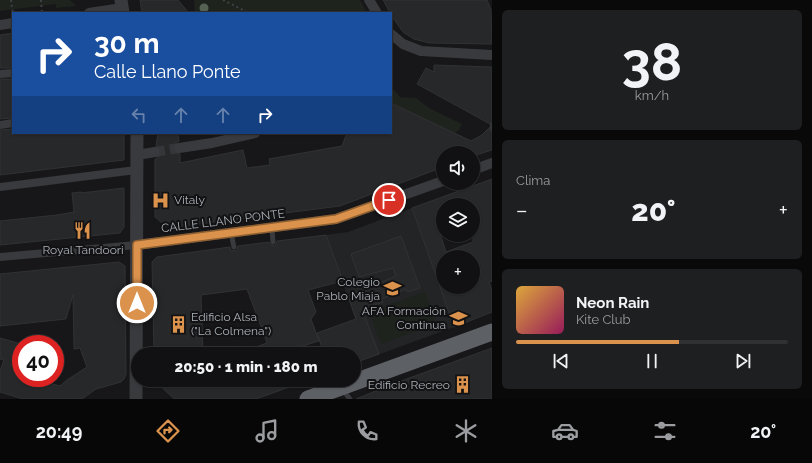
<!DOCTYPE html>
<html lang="es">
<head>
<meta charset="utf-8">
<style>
  body { margin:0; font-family:Raleway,sans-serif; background:#1e1f21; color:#f1f3f6; height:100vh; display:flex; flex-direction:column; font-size:15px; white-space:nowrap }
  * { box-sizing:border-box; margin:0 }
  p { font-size:13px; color:#9c9da0 }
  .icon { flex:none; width:22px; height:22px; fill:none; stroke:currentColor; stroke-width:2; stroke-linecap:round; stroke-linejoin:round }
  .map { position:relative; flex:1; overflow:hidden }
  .sheet { display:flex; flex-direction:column; gap:10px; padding:10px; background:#09090a; width:320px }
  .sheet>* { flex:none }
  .guide { position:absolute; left:12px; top:12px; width:380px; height:122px; border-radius:0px; box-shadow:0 1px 3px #0004,0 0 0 1px #303133; background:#1a4fa0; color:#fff; overflow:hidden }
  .buttons { position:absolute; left:436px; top:146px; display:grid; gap:8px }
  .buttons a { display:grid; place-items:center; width:44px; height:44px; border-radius:50%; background:#111113; box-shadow:0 1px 3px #0004,0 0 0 1px #303133; font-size:20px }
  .speed { position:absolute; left:12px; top:335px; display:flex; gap:8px; font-size:20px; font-weight:700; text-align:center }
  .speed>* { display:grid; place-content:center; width:52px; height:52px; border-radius:50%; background:#111113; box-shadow:0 1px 3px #0004,0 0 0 1px #303133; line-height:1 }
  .speed .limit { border:6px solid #d22; background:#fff; color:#111 }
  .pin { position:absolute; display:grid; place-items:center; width:34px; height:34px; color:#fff; margin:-17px; border:2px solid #fff; border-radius:50%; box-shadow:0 1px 4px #0007 }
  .me { position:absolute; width:44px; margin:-22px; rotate:0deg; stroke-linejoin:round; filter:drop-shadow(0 0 3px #0008) }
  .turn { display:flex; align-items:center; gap:14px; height:84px; padding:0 16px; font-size:18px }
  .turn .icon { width:52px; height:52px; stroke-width:2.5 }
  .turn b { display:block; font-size:28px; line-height:34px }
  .lanes { display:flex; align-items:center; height:38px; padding:0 16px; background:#0003; justify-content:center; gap:20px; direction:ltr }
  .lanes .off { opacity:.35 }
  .big { font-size:30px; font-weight:800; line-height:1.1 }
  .sheet .widget { flex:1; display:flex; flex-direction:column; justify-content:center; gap:6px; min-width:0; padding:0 14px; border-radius:6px; background:#1e1f21 }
  .sheet .dial { align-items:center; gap:0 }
  .dial b { font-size:52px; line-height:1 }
  .song { display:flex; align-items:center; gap:12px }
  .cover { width:48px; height:48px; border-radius:6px; background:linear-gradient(135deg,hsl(40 70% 55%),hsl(330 70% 35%)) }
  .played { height:4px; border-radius:2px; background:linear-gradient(90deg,#db924c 60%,#303133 60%) }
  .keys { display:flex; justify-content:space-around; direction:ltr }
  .heat { display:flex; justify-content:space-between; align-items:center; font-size:22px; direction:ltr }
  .trip { position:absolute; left:131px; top:347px; width:230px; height:40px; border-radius:20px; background:#111113; box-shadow:0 1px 3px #0004,0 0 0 1px #303133; font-weight:800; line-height:40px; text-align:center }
  .menu { display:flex; height:64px; justify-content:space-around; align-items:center; background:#070708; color:#9c9da0 }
  .menu .icon { width:28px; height:28px }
  .menu .current { color:#db924c }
  .menu b { font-size:18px; color:#f1f3f6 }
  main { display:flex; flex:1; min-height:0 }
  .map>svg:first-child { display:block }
  .built { fill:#232426 }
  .green { fill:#1e231e }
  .building { fill:#27282a; stroke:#313234; fill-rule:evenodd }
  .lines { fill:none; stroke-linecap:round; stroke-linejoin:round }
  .pedestrian-tunnel { stroke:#353639; stroke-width:8; stroke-dasharray:8 4; stroke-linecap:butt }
  .minor-tunnel { stroke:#353639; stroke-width:10; stroke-dasharray:10 5; stroke-linecap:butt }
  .path { stroke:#3f4144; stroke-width:2; stroke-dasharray:2 3; stroke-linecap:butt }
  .service { stroke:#393a3d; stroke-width:5 }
  .pedestrian { stroke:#393a3d; stroke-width:8 }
  .minor { stroke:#393a3d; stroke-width:10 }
  .tertiary { stroke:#393a3d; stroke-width:13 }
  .trunk { stroke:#5d6065; stroke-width:17 }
  .tree { fill:#556254 }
  .route-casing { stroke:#8e5f31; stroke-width:10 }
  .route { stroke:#db924c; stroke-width:7 }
  .labels { text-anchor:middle; stroke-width:4; stroke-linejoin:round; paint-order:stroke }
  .poi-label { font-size:12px; fill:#abb1b7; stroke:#121214; text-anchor:end }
  .street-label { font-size:12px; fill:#abb1b7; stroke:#121214 }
</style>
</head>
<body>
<main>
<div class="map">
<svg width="492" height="399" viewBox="0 0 492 399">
  <rect width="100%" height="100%" fill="#171719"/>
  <!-- built -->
  <polygon class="built" points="412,208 454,327 369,358 326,235 348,232"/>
  <!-- green -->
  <g class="green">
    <polygon points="0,0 70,0 76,6 56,8 56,4 0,11"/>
    <polygon points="194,0 360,0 367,13 195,13"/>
    <polygon points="391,87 400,97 416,98 429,108 462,124 459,130 455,133 391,103"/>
    <polygon points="425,292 436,324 381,344 369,312"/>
  </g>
  <!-- building -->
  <g class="building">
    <polygon points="140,0 178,0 189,13 142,13"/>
    <polygon points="383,0 487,0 491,10 492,44 429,43 414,39 403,32 393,18"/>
    <polygon points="13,33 13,68 0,68 0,35"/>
    <polygon points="434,65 492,67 492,150 473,156 473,153 443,153 443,167 340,206 168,228 155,217 155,159 159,157 161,151 160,148 156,146 158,133 178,133 179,141 175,143 173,149 174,152 180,154 180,163 243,150 247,168 270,165 269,159 342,146 347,133 391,133 391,103 471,141 482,135 492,125 417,84 426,68 434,72"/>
    <polygon points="0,79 13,79 13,118 0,119"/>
    <polygon points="13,129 13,133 124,133 124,160 0,175 0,130"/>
    <path d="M492 179V281L489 282 492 290V312L454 327 412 208ZM443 205H473V242L446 252 439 230 443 229ZM443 257H473V287H443Z"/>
    <polygon points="124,188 124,227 120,233 0,245 0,221 57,215 74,212 72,193 81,192 81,193"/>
    <polygon points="326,235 343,281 308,290 316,312 311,319 319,341 296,348 298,354 241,354 240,353 267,343 247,289 201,295 203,354 154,354 152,262 157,257 230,247 231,250 234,251 237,250 238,246 269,242 271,245 274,246 276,244 277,241"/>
    <polygon points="401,236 420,288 407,292 406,289 381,299 383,302 362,309 379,354 354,363 354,354 324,354 317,333 356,319 348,296 396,276 393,268 359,277 351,254"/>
    <polygon points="119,262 125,266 126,374 124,379 121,382 96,389 82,399 23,399 0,392 0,371 4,360 0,359 0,338 21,344 21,378 30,378 60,386 67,380 87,367 80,348 74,349 73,295 66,319 0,326 0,274"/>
    <polygon points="492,348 492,399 356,399 390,385"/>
    <polygon points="154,380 305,380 306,381 256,399 174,399"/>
  </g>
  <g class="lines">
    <!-- pedestrian-tunnel -->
    <polyline class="pedestrian-tunnel" points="490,127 492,127"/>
    <!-- minor-tunnel -->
    <polyline class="minor-tunnel" points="155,152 179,148"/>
    <!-- path -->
    <g class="path">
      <polyline points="11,0 12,9 13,12"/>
      <polyline points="41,0 42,13"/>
      <polyline points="223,0 249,13"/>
      <polyline points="193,13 194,13"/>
    </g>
    <!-- service -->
    <g class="service">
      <polyline points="272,228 273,242"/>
      <polyline points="231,233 234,247"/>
      <polyline points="342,389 350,399"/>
    </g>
    <!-- pedestrian -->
    <g class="pedestrian">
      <polyline points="0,74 13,73"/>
      <polyline points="0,125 13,123"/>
      <polyline points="0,187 136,170"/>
      <polyline points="0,257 137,245"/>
    </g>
    <!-- minor -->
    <g class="minor">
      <polyline points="369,0 377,13"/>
      <polyline points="89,13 122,8"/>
      <polyline points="0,25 13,23"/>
      <polyline points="391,34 403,44 421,51 492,55"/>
      <polyline points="179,148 212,143 255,133"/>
      <polyline points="137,155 155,152"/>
      <polyline points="473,170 492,163"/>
      <polyline points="137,245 336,219 443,181"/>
    </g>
    <!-- tertiary -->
    <g class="tertiary">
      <polyline points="121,0 123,13"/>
      <polyline points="136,399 137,133"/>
    </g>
    <!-- trunk -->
    <polyline class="trunk" points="308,399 492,332"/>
  </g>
  <!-- trees -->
  <circle class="tree" cx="204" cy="8" r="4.5"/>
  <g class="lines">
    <defs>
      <polyline id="route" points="137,303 137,245 336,219 389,200"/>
    </defs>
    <!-- route casing -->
    <use href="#route" class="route-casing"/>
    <!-- route -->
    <use href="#route" class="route"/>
  </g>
  <!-- icons -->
  <defs>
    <symbol id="hospital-bare" viewBox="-9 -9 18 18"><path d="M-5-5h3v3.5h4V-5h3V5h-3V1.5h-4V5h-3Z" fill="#db924c" stroke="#121214" stroke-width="2.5" paint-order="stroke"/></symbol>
    <symbol id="restaurant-bare" viewBox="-9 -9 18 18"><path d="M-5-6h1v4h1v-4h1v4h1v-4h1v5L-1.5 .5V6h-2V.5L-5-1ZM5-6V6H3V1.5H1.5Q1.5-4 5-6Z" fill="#db924c" stroke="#121214" stroke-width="2.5" paint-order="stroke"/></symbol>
    <symbol id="school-bare" viewBox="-9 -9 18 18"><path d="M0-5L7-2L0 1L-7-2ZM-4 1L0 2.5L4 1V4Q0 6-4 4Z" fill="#db924c" stroke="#121214" stroke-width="2.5" paint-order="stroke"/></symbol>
    <symbol id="university-bare" viewBox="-9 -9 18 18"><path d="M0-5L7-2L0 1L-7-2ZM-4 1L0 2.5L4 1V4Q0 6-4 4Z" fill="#db924c" stroke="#121214" stroke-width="2.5" paint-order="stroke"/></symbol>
    <symbol id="building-bare" viewBox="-9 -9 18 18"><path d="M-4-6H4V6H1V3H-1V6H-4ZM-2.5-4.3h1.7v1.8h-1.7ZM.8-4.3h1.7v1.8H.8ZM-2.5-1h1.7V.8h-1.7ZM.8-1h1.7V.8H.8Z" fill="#db924c" stroke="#121214" stroke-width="2.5" paint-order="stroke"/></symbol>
  </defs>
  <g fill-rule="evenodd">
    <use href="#hospital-bare" x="148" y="188" width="25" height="25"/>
    <use href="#restaurant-bare" x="70" y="218" width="25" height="25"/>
    <use href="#school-bare" x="380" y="276" width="25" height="25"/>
    <use href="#university-bare" x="446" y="306" width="25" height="25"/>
    <use href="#building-bare" x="166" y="312" width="25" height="25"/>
    <use href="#building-bare" x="450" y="372" width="25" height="25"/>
  </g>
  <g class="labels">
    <!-- poi labels -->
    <g class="poi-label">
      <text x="174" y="204" text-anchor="start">Vitaly</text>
      <text x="83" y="254" text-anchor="middle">Royal Tandoori</text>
      <text x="380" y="286">Colegio<tspan x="380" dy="14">Pablo Miaja</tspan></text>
      <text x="446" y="315">AFA Formación<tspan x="446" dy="14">Continua</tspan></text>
      <text x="191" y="321" text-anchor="start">Edificio Alsa<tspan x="191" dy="14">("La Colmena")</tspan></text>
      <text x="450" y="389">Edificio Recreo</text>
    </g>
    <!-- street labels -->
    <g class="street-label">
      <text transform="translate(223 221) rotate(-7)" y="4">CALLE LLANO PONTE</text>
    </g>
  </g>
</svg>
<div class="buttons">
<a><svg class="icon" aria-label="sound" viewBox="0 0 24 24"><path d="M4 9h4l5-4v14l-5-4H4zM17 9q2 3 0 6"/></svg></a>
<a><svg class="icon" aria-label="layers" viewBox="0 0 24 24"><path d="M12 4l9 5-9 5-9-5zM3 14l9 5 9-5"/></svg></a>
<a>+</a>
</div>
<div class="speed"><div class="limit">40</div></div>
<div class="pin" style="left:389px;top:200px;background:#d93025"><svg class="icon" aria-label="arrive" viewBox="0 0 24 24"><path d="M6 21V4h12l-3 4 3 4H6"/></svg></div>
<svg class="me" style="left:137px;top:303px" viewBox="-20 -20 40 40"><circle r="17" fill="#db924c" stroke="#fff" stroke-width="3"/><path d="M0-11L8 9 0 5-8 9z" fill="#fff"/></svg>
<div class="trip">20:50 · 1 min · 180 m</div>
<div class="guide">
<div class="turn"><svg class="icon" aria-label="right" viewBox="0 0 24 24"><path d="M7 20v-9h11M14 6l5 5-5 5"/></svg><div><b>30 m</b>Calle Llano Ponte</div></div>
<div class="lanes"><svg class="icon off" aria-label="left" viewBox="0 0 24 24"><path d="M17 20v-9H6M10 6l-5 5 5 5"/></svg><svg class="icon off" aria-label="ahead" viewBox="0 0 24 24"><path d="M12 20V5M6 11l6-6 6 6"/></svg><svg class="icon off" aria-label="ahead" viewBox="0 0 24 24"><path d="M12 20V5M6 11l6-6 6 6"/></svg><svg class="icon" aria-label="right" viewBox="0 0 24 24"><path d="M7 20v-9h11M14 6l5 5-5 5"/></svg></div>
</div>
</div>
<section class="sheet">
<div class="widget dial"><b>38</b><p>km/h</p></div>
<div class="widget"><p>Clima</p>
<div class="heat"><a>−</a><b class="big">20°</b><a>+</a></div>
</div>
<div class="widget">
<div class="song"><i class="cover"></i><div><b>Neon Rain</b><p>Kite Club</p></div></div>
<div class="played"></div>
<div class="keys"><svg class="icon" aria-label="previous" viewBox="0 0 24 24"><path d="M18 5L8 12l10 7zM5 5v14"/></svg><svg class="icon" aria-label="pause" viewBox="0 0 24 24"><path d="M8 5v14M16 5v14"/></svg><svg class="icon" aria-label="next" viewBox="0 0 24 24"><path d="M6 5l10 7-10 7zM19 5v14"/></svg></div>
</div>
</section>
</main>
<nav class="menu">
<b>20:49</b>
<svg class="icon current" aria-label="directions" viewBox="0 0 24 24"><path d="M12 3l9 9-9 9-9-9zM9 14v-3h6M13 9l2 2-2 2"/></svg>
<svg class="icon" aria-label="music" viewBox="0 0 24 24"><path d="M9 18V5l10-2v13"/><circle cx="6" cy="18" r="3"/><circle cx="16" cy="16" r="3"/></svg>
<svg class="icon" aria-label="phone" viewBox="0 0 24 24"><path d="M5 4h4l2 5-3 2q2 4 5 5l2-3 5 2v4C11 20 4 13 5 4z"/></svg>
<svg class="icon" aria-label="climate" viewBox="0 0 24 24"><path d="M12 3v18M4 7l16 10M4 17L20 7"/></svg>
<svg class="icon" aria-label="car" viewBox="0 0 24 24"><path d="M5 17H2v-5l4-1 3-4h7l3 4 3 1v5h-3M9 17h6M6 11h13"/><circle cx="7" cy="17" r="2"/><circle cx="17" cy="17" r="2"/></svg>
<svg class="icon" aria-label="filters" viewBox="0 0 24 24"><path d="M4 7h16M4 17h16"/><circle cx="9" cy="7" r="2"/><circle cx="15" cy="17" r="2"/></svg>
<b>20°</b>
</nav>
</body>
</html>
